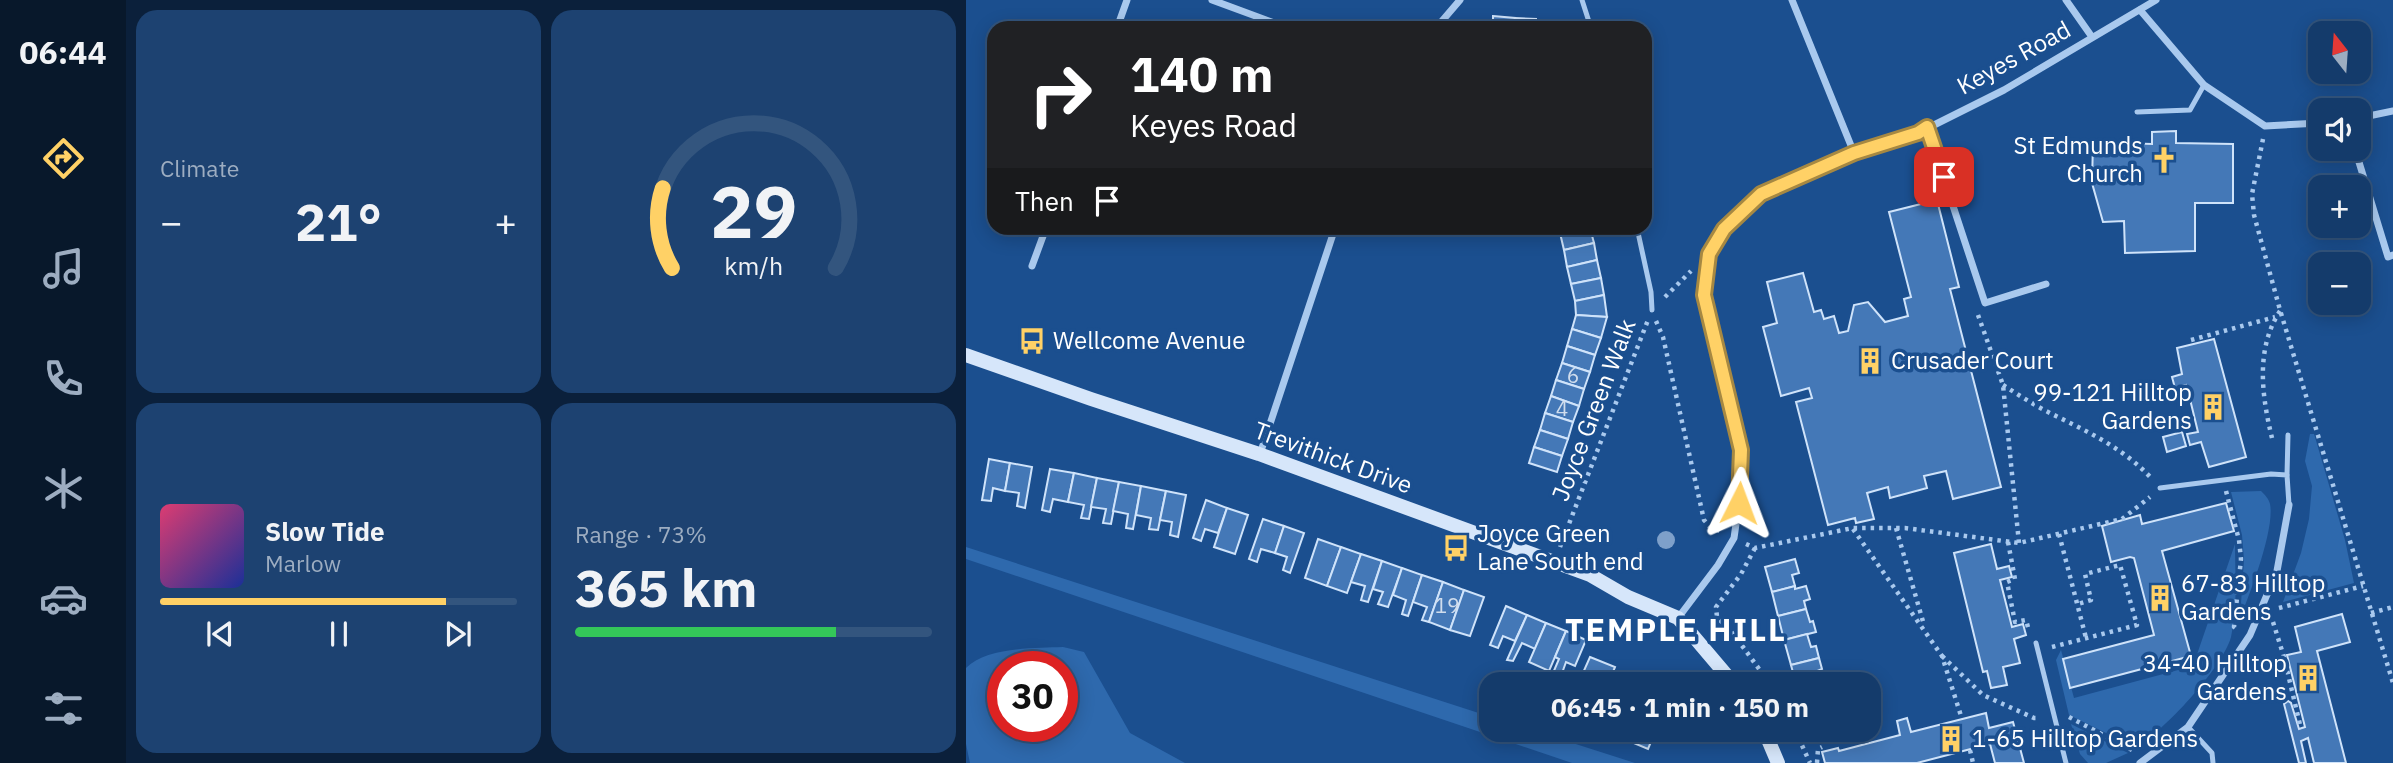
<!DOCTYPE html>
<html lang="en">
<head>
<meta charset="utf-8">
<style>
  body { margin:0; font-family:"IBM Plex Sans",sans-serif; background:#1d4271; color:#f1f3f6; height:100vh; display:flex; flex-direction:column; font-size:26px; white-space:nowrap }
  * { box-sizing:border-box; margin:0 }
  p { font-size:23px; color:#9dadc1 }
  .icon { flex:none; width:38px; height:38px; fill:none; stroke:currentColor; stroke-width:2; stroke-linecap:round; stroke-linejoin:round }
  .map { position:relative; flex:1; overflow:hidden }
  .side { display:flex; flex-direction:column; gap:10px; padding:10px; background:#0b203b; width:840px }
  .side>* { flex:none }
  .banner { position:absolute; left:21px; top:21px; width:665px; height:214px; border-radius:21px; box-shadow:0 4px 18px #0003,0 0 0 2px #33557e; background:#202124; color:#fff; overflow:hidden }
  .needle { width:46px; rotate:343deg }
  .fabs { position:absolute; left:1342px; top:21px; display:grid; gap:14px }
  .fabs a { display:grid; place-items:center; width:63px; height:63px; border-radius:14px; background:#143b6b; box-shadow:0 4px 18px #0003,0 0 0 2px #33557e; font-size:35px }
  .speed { position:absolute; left:21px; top:651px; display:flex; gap:14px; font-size:35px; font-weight:700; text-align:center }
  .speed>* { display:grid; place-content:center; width:91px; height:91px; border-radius:50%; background:#143b6b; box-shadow:0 4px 18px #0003,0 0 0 2px #33557e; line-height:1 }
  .speed .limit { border:10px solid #d22; background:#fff; color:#111 }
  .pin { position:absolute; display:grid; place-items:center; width:60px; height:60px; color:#fff; margin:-30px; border-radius:14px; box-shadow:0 4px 10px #0006 }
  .me { position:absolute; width:77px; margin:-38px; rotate:3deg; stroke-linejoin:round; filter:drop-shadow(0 0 5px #0008) }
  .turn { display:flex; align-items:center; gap:24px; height:147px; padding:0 28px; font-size:32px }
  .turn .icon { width:91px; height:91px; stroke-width:2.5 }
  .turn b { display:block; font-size:49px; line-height:60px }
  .then { display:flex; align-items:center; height:66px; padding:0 28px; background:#0003; gap:14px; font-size:26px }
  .big { font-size:52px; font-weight:800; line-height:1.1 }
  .side .widget { flex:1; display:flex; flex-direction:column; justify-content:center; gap:10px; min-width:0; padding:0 24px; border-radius:21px; background:#1d4271 }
  .side .dial { align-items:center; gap:0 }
  .dial svg { height:182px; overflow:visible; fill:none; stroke:#33557e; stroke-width:7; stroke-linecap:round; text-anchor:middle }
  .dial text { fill:#f1f3f6; stroke:none }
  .song { display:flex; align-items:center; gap:21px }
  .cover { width:84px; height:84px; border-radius:10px; background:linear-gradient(135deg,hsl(340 70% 55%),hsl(230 70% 35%)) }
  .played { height:7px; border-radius:4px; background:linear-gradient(90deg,#ffd166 80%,#33557e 80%) }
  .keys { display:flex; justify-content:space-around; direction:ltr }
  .heat { display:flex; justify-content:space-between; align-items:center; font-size:38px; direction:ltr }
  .charge { height:10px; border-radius:5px; background:linear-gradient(90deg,#34c759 73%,#33557e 0) }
  .side .tiles { flex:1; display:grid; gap:10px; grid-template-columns:repeat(2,1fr) }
  .trip { position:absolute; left:513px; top:672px; width:402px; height:70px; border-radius:21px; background:#143b6b; box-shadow:0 4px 18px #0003,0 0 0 2px #33557e; font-weight:800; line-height:70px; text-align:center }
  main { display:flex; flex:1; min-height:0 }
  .menu { display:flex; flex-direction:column; width:126px; justify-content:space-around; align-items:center; background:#08182b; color:#9dadc1 }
  .menu .icon { width:49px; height:49px }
  .menu .active { color:#ffd166 }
  .menu b { font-size:32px; color:#f1f3f6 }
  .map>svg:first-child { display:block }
  .green { fill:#2e69ad; fill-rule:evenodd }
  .building { fill:#4478b7; stroke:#cfe3fa; stroke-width:2 }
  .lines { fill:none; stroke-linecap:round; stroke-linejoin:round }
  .path { stroke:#a9c9ee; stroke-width:4.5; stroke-dasharray:3.5 5; stroke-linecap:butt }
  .lane { stroke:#a9c9ee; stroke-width:5 }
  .street { stroke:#a9c9ee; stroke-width:7 }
  .secondary { stroke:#d6e6fa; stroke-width:14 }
  .tree { fill:#7ea0ca }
  .route-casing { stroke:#a68842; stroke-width:18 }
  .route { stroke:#ffd166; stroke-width:12 }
  .labels { text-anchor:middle; stroke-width:7; stroke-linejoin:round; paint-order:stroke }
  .number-label { font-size:21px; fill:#d0dded }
  .street-label { font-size:24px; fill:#fff; stroke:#1b4f8f }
  .poi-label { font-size:24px; fill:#fff; stroke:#1b4f8f; text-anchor:start }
  .district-label { font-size:32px; font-weight:bold; letter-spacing:2px; fill:#fff; stroke:#1b4f8f }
</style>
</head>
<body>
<main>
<nav class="menu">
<b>06:44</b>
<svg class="icon active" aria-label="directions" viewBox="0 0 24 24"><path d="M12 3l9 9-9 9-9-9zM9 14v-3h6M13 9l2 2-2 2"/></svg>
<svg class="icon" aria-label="music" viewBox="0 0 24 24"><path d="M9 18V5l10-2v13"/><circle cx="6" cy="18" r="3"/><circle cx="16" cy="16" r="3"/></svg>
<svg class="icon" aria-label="phone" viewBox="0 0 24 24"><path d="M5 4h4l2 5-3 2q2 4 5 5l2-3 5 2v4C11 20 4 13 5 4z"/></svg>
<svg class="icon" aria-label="climate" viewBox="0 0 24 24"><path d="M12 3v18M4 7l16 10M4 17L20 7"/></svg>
<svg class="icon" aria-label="car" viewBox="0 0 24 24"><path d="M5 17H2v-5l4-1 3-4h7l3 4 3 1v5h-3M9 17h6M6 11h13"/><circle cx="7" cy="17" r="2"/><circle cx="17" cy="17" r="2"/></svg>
<svg class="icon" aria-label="filters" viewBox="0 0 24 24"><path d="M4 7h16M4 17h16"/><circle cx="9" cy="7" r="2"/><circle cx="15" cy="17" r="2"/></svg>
</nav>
<section class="side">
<div class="tiles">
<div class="widget"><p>Climate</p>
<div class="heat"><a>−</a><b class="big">21°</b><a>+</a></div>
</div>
<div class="widget dial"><svg viewBox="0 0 100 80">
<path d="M14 69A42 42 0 1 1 86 69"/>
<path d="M14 69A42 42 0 0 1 10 34" stroke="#ffd166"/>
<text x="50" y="56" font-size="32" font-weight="700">29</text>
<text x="50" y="72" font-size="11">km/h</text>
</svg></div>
<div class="widget">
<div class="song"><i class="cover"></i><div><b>Slow Tide</b><p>Marlow</p></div></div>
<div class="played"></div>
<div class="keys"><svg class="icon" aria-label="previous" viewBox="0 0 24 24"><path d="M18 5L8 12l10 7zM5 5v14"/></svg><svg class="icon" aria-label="pause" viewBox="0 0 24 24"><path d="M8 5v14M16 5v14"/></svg><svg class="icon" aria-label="next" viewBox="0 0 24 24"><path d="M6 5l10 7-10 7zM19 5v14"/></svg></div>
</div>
<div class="widget"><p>Range · 73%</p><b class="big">365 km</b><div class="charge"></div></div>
</div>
</section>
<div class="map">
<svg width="1427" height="763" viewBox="0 0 1427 763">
  <rect width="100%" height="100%" fill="#1b4f8f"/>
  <!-- green -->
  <g class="green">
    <polygon points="1344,434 1348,434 1349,437 1379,540 1388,583 1317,602 1335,553 1343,519 1346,486 1339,461"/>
    <path d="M1295 491C1299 495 1303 499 1304 504 1309 529 1284 594 1274 618L1278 560 1276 535 1265 492Z"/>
    <path d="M1269 544C1269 574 1272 606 1265 637 1257 667 1197 733 1169 747L1103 715 1090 660 1095 650 1108 698 1227 666Z"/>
    <polygon points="0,547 525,717 525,730 566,730 669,763 606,763 0,559"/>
    <path d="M97 647 118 652 164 733 219 763H4L0 744V668C20 647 69 648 97 647ZM37 667H96V726H37Z"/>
    <polygon points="1105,724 1162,753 1140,763 1122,763 1114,754"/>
  </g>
  <!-- building -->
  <g class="building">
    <polygon points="527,16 549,18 548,28 527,28"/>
    <polygon points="549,18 570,19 570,28 548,28"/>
    <polygon points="1210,131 1210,143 1267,144 1267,203 1229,203 1229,251 1159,253 1158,221 1137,222 1126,183 1127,142 1186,144 1186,132"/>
    <polygon points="971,200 993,287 984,289 1035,487 987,499 980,471 958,476 961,488 924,498 922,487 901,493 908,519 890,523 889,518 862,525 830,402 846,398 843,388 815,396 797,327 811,323 801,282 837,273 848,312 855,310 858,319 868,316 873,333 882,331 888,305 902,302 919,322 942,316 938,299 945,297 923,212"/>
    <polygon points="593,228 619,228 594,233"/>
    <polygon points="619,228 624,228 628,243 598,250 594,233"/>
    <polygon points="628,243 631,260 601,267 598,250"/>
    <polygon points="631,260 635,278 605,284 601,267"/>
    <polygon points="635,278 638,295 609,301 605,284"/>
    <polygon points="638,295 641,317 610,315 609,301"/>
    <polygon points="610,315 641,317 635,338 606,329"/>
    <polygon points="606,329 635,338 629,355 601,346"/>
    <polygon points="1248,339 1280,457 1243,467 1235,442 1224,445 1221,434 1232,432 1222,391 1220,385 1209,388 1206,377 1216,374 1211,348"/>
    <polygon points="601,346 629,355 624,372 596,363"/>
    <polygon points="596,363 624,372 618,389 590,380"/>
    <polygon points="590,380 618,389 613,406 585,396"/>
    <polygon points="585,396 613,406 607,422 579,413"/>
    <polygon points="579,413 607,422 602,439 574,430"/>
    <polygon points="574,430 602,439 596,456 568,447"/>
    <polygon points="1216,432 1220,446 1201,452 1197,437"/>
    <polygon points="568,447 596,456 591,472 563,463"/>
    <polygon points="23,459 44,463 39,491 27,488 25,501 16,500"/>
    <polygon points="44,463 66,467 59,508 51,506 53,493 39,491"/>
    <polygon points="84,469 108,473 102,502 87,499 84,512 76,510"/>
    <polygon points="108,473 131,478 123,519 115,518 118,505 102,502"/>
    <polygon points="131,478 153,482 145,524 137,523 140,509 125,507"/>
    <polygon points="153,482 175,486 167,529 160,528 162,514 147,511"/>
    <polygon points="175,486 200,491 192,530 183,529 185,518 170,515"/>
    <polygon points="200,491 220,495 212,537 204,535 206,522 194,520"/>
    <polygon points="240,500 261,508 252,533 239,529 235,541 227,538"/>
    <polygon points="1260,503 1268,531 1196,551 1225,656 1104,688 1097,659 1188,635 1168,558 1164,557 1145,562 1136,526 1174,515 1176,524"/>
    <polygon points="261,508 282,515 269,554 248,547"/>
    <polygon points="297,519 318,526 309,553 295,549 291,562 283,559"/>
    <polygon points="318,526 338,533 324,573 317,570 321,557 309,553"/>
    <polygon points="352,539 375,547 361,586 339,578"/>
    <polygon points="1025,544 1031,569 1043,566 1046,577 1034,580 1046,627 1057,624 1060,635 1048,639 1054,663 1037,667 1041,685 1025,688 1021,671 1017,672 988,553"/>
    <polygon points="375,547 395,554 381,593 361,586"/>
    <polygon points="395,554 416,561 402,602 395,600 399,586 385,582"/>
    <polygon points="829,559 833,573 826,575 829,586 806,592 799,567"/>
    <polygon points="416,561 436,568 422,607 412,604 417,592 407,589"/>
    <polygon points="436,568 456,575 442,616 436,614 440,600 427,595"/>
    <polygon points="456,575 477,582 463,622 456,620 461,607 447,602"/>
    <polygon points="477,582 498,590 484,630 463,622"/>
    <polygon points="829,586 829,589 840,586 844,599 838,601 840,609 812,616 806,592"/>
    <polygon points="498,590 518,597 504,636 484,630"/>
    <polygon points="540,606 561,615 549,641 537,636 532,648 524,645"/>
    <polygon points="840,609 844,622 847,621 850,632 818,640 812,616"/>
    <polygon points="1376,614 1384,642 1351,651 1380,763 1348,763 1342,738 1335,741 1340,763 1333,763 1318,704 1322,701 1325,703 1333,729 1339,727 1321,655 1335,652 1329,627"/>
    <polygon points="561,615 580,623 569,649 556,643 547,661 541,660"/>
    <polygon points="580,623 600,631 583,671 563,662"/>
    <polygon points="600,631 620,640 609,666 600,662 595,676 587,673 593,659 589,657"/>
    <polygon points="841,634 845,647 850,646 853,658 825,665 818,640"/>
    <polygon points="624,657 649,667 642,684 612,684"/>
    <polygon points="853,658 856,669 851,671 854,684 830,684 825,665"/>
    <polygon points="645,675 668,684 642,684"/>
    <polygon points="1020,713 1023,728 1047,722 1058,763 1029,763 1024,744 951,763 859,763 856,752 872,748 873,751 934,735 931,721 941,718 945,732"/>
    <polygon points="661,730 690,730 682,749 658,739"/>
    <polygon points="851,730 868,730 870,735 853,739"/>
  </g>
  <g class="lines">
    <!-- path -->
    <g class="path">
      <polyline points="1297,139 1286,194 1288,215 1314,310 1427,683"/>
      <polyline points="699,297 725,271"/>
      <polyline points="1012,315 1037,385 1053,543"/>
      <polyline points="690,321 697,337 738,520 745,528 754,531"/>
      <polyline points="1225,340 1309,317"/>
      <path d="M1037 385C1051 394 1065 403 1080 411 1118 430 1157 447 1186 479"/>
      <path d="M1306 438C1296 397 1289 349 1314 311"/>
      <polyline points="1260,491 1273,540 1275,559 1268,627 1271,629"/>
      <polyline points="930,528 958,625"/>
      <polyline points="887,529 976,656 996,719"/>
      <polyline points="1093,534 1120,638"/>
      <polyline points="1042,542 1049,579 1041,582 1049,622 1060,620 1063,631"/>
      <polyline points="780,544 789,548 887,528 939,528 1053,543 1156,519 1184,497"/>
      <polyline points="594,547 682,320"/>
      <polyline points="789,548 775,574 750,607 751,617 769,636 804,684"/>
      <polyline points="1313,608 1397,586"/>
      <polyline points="1405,613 1427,607"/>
      <polyline points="1307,622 1318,657 1335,729"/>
      <polyline points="1086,647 1171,625 1154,565 1119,574 1125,600 1112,604"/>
      <polyline points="976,656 1017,695 1068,718 1074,718"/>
      <polyline points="1103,717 1166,750"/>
      <polyline points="829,730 844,763"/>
      <polyline points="1004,750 1007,763"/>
      <polyline points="851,763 852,749 856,747"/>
    </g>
    <!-- lane -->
    <g class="lane">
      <polyline points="616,0 625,28"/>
      <polyline points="1171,112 1224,110 1238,85"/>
      <polyline points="671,228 685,292 686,310"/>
      <polyline points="1321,475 1322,435"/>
      <polyline points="1194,488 1305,474 1321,475 1323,505"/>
      <polyline points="1070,643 1100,763"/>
      <polyline points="1222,727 1246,753 1247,763"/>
    </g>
    <!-- street -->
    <g class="street">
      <polyline points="246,0 322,28"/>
      <polyline points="826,0 888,153"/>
      <polyline points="1100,0 1126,37"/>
      <polyline points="1174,10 1238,85 1299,126 1354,123"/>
      <polyline points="151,28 161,0"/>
      <polyline points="470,28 494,0"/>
      <polyline points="1393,118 1427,111"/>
      <polyline points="961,127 1019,303 1080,284"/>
      <polyline points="1389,149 1422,257 1427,255"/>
      <polyline points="66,266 80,228"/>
      <polyline points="294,454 369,228"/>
      <polyline points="712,618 752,565 768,538 773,503 776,450 739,295 742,254 758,229 795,194 888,153 952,133 1038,90 1190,0"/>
      <polyline points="1174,763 1222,727 1284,635 1311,571 1323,505"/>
    </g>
    <!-- secondary -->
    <g class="secondary">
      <polyline points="0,355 125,399 293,454 624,575 662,597 712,618 768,684"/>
      <polyline points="798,730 812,763"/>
    </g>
  </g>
  <!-- trees -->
  <circle class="tree" cx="700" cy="540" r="9"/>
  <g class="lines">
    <defs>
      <polyline id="route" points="773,503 775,450 738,295 743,254 758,229 795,194 888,153 952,133 961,127 978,177"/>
    </defs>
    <!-- route casing -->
    <use href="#route" class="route-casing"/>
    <!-- route -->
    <use href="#route" class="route"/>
  </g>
  <!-- icons -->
  <defs>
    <symbol id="church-bare" viewBox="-9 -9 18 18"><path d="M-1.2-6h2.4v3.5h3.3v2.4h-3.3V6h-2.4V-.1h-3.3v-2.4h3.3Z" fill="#ffd166" stroke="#1b4f8f" stroke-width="2.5" paint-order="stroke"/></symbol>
    <symbol id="bus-bare" viewBox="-9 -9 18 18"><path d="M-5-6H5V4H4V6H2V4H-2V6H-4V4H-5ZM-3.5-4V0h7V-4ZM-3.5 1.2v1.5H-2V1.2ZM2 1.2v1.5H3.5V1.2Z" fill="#ffd166" stroke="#1b4f8f" stroke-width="2.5" paint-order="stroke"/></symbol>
    <symbol id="building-bare" viewBox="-9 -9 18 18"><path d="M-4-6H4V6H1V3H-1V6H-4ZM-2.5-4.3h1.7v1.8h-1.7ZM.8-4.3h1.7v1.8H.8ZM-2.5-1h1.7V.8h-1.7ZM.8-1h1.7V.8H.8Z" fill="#ffd166" stroke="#1b4f8f" stroke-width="2.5" paint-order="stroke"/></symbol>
  </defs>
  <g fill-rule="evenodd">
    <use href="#church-bare" x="1179" y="141" width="38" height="38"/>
    <use href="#bus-bare" x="47" y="322" width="38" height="38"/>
    <use href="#building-bare" x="885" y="342" width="38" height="38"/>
    <use href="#building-bare" x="1228" y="388" width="38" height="38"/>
    <use href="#bus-bare" x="471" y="529" width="38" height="38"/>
    <use href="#building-bare" x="1175" y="579" width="38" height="38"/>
    <use href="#building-bare" x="1323" y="659" width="38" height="38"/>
    <use href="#building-bare" x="966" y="720" width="38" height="38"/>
  </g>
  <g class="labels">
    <!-- number labels -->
    <g class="number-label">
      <text x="607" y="383">6</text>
      <text x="596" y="416">4</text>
      <text x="481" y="613">19</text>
    </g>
    <!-- street labels -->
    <g class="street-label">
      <text transform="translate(1048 58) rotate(-29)" y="8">Keyes Road</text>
      <text transform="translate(628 410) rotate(-69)" y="8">Joyce Green Walk</text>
      <text transform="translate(367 458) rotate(20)" y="8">Trevithick Drive</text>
    </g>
    <!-- poi labels -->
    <g class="poi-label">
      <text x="1177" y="154" text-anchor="end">St Edmunds<tspan x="1177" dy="28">Church</tspan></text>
      <text x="87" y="349">Wellcome Avenue</text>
      <text x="925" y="369">Crusader Court</text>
      <text x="1226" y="401" text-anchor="end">99-121 Hilltop<tspan x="1226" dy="28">Gardens</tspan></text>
      <text x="511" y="542">Joyce Green<tspan x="511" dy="28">Lane South end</tspan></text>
      <text x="1215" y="592">67-83 Hilltop<tspan x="1215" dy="28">Gardens</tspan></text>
      <text x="1321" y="672" text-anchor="end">34-40 Hilltop<tspan x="1321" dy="28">Gardens</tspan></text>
      <text x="1006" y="747">1-65 Hilltop Gardens</text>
    </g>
    <!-- district labels -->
    <g class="district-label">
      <text x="710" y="641">TEMPLE HILL</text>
    </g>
  </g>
</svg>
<div class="fabs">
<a><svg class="needle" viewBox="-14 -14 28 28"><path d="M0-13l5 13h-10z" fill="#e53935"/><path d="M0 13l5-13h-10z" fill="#9dadc1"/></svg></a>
<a><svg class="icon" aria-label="sound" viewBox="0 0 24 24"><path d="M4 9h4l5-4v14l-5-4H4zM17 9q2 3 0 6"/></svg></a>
<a>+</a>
<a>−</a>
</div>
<div class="speed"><div class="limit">30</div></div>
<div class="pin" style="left:978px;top:177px;background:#d93025"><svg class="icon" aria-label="arrive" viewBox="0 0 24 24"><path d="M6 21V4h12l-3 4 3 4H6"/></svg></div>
<svg class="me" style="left:773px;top:503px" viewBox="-20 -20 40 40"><path d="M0-17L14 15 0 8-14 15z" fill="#ffd166" stroke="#fff" stroke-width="4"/></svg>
<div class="trip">06:45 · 1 min · 150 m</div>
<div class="banner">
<div class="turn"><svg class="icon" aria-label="right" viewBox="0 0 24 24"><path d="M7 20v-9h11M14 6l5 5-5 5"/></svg><div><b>140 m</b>Keyes Road</div></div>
<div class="then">Then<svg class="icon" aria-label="arrive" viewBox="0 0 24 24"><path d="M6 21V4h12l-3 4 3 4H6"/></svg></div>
</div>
</div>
</main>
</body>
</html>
